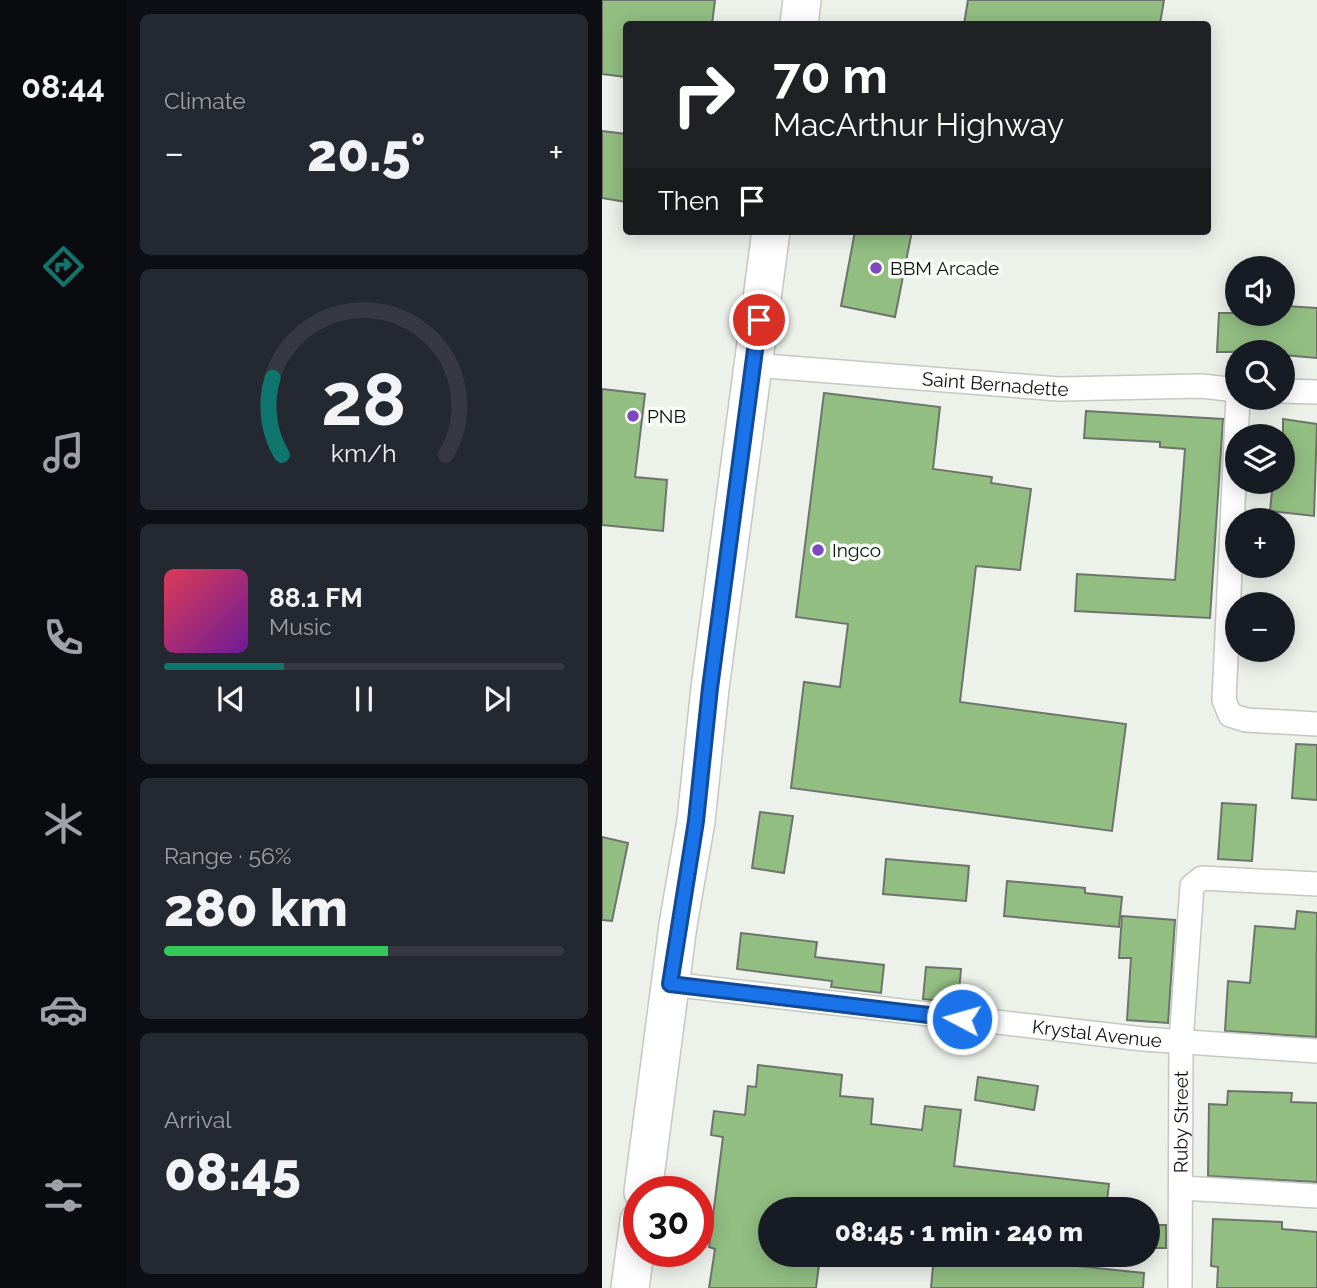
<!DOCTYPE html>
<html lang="en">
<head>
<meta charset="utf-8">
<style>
  body { margin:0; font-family:Raleway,sans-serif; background:#242831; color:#f1f3f6; height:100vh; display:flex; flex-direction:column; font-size:26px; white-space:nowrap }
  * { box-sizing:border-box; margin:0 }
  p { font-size:23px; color:#9ea1a6 }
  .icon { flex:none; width:38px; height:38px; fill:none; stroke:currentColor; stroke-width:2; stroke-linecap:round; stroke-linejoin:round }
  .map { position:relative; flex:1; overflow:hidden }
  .sheet { display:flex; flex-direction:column; gap:14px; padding:14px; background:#0d0f14; width:476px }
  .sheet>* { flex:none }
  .banner { position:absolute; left:21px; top:21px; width:588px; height:214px; border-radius:7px; box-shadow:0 4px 18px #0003; background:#202124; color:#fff; overflow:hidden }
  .controls { position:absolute; left:623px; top:256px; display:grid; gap:14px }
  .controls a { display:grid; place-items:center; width:70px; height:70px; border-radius:50%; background:#171b24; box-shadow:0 4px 18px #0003; font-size:35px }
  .speed { position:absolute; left:21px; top:1176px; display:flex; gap:14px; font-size:35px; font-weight:700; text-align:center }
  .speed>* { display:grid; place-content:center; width:91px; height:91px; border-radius:50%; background:#171b24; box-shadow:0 4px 18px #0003; line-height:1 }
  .speed .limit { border:10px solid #d22; background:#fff; color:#111 }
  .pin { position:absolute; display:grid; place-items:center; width:60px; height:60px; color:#fff; margin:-30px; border:4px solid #fff; border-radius:50%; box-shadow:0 2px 7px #0007 }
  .me { position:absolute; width:77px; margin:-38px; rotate:276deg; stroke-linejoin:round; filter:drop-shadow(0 0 5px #0008) }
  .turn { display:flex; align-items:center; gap:24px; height:147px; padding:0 35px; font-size:32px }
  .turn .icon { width:91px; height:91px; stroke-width:2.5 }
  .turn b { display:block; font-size:49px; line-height:60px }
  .then { display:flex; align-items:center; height:66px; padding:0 35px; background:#0003; gap:14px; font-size:26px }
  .big { font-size:52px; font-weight:800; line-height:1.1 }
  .sheet .tile { flex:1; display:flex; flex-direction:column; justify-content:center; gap:10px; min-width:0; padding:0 24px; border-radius:10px; background:#242831 }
  .sheet .dial { align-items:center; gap:0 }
  .dial svg { height:182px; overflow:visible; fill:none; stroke:#363941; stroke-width:7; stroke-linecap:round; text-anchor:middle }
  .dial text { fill:#f1f3f6; stroke:none }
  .song { display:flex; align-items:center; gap:21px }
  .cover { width:84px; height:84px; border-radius:10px; background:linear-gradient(135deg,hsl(350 70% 55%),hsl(280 70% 35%)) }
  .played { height:7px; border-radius:4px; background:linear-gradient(90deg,#0f766e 30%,#363941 30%) }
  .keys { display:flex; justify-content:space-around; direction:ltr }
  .heat { display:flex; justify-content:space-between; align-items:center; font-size:38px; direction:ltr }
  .charge { height:10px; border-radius:5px; background:linear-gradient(90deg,#34c759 56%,#363941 0) }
  .trip { position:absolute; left:156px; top:1197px; width:402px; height:70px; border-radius:35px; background:#171b24; box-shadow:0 4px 18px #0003; font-weight:800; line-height:70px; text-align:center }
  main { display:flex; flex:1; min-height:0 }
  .tabs { display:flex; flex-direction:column; width:126px; justify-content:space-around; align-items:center; background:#090b0e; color:#9ea1a6 }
  .tabs .icon { width:49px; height:49px }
  .tabs .on { color:#0f766e }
  .tabs b { font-size:32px; color:#f1f3f6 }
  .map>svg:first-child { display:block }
  .building { fill:#92be82; stroke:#6f736d; stroke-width:2 }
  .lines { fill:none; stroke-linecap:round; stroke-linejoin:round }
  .minor-casing { stroke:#c3c8c1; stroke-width:26 }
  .trunk-casing { stroke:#c3c8c1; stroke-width:40 }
  .minor { stroke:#fff; stroke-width:23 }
  .trunk { stroke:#fff; stroke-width:37 }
  .route-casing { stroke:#114b97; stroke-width:18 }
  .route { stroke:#1a73e8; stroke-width:12 }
  .poi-dot { fill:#8048bf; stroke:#f9fff8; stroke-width:2.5 }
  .labels { text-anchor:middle; stroke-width:7; stroke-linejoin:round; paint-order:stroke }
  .poi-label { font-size:19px; fill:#111310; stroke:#f9fff8; text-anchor:start }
  .street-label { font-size:19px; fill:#111310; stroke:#f9fff8 }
</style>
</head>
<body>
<main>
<nav class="tabs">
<b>08:44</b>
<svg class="icon on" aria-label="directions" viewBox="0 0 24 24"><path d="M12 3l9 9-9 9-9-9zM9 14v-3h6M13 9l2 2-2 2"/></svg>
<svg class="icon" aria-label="music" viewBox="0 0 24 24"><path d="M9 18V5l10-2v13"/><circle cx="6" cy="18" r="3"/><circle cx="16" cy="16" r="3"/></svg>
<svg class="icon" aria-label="phone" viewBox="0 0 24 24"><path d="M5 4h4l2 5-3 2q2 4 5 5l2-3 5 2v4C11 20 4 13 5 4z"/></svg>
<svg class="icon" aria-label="climate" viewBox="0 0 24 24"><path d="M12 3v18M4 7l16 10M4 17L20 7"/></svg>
<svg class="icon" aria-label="car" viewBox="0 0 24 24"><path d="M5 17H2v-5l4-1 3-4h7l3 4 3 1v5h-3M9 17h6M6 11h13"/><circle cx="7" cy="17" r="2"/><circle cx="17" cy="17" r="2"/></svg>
<svg class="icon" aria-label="filters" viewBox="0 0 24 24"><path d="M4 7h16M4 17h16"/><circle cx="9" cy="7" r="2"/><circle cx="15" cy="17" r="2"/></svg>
</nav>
<section class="sheet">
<div class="tile"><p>Climate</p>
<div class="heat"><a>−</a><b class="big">20.5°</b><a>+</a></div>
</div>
<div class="tile dial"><svg viewBox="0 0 100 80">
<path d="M14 69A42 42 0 1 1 86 69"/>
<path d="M14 69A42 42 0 0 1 10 35" stroke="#0f766e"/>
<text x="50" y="56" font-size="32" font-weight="700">28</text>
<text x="50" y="72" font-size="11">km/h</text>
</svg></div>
<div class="tile">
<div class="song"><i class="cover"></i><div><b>88.1 FM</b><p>Music</p></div></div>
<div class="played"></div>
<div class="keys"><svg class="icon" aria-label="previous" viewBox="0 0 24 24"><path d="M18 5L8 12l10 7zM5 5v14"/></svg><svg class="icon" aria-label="pause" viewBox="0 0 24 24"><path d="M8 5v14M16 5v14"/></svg><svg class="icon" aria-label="next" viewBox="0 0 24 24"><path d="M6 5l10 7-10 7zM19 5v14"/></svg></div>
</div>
<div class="tile"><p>Range · 56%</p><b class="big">280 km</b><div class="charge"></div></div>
<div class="tile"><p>Arrival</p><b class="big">08:45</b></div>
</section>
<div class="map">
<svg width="715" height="1288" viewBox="0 0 715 1288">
  <rect width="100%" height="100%" fill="#ecf1ea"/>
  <!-- building -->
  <g class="building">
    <polygon points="0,0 113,0 110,24 24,24 24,77 0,74"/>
    <polygon points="366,0 562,0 558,24 362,24"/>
    <polygon points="0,131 24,134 24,202 0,198"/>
    <polygon points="253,231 310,231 293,317 239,306"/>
    <polygon points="684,306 715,308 715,358 681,355 681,352 615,352 617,313 684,313"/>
    <polygon points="0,389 43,394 33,477 65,480 61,531 0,525"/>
    <polygon points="222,393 338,407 331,469 390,477 389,483 429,489 418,570 374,566 358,702 524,724 510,831 189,788 202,682 238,687 246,624 194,617"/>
    <polygon points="484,411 621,419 608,618 473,611 475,574 573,580 583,449 558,447 558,442 482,438"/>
    <polygon points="681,419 715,424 712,516 668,511 671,481 681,481"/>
    <polygon points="694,744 715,745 715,800 690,798"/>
    <polygon points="620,803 654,805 650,861 616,859"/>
    <polygon points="158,812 191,816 182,873 150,868"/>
    <polygon points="0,837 26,843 10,921 0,920"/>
    <polygon points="284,859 367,866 364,901 281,894"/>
    <polygon points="405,881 483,888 483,893 520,897 517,927 402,916"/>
    <polygon points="695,911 715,913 714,1037 623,1031 626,981 648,983 653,926 693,929"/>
    <polygon points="520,916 573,920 566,1023 525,1020 529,958 517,958"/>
    <polygon points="139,933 215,942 213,957 282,965 279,993 229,987 230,981 135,969"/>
    <polygon points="324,967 359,969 356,1003 321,999"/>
    <polygon points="156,1065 240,1075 238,1096 271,1099 269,1124 320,1130 323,1106 359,1110 352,1166 507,1184 504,1209 341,1209 253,1199 251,1209 168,1209 168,1255 218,1257 214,1288 107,1288 113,1249 107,1247 121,1137 109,1135 112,1111 143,1115 146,1086 154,1087"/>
    <polygon points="376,1077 436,1086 432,1110 373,1100"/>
    <polygon points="626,1091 690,1093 689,1102 715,1103 715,1182 606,1176 607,1104 625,1105"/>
    <polygon points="611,1219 680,1222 680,1229 715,1232 715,1288 615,1288 616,1267 609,1266"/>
    <polygon points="548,1225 564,1225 564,1248 547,1248"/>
    <polygon points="332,1255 370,1255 542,1273 541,1288 329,1288"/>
  </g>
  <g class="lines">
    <defs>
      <g id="minor">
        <path id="s1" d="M151 365 457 389 599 386 635 390"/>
        <polyline points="681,391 715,392"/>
        <polyline points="636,397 622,700 628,715 644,720 715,724"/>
        <path id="s2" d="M68 984 541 1039 715 1051"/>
        <polyline points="580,1188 715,1196"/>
        <path id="s3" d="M578 1288 579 1042 590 886 600 878 715 884"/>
      </g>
      <g id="trunk">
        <polyline points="197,24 200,0"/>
        <polyline points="41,1192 76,925 94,821 108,688 169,231"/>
        <polyline points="28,1288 37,1221"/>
      </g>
    </defs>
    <!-- minor casing -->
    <use href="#minor" class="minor-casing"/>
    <!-- trunk casing -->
    <use href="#trunk" class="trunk-casing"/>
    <!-- minor -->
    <use href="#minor" class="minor"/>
    <!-- trunk -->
    <use href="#trunk" class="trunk"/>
  </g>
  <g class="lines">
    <defs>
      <polyline id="route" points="157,320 108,688 94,821 68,984 360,1019"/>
    </defs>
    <!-- route casing -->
    <use href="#route" class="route-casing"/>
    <!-- route -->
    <use href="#route" class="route"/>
  </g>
  <!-- markers -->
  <g class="poi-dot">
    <circle cx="274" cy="268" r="7"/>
    <circle cx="31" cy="416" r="7"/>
    <circle cx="216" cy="550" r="7"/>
  </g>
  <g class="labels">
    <!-- poi labels -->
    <g class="poi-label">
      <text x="288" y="275">BBM Arcade</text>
      <text x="45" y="423">PNB</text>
      <text x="230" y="557">Ingco</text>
    </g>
    <!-- street labels -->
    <g class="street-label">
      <text dy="7" stroke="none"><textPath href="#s1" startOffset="243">Saint Bernadette</textPath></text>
      <text dy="7" stroke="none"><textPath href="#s2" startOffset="430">Krystal Avenue</textPath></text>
      <text dy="7" stroke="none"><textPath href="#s3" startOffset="166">Ruby Street</textPath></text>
    </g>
  </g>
</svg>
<div class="controls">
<a><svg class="icon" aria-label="sound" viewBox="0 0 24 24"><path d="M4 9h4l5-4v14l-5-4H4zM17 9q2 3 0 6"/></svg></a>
<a><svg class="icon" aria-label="search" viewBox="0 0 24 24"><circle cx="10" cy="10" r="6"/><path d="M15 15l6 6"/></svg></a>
<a><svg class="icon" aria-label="layers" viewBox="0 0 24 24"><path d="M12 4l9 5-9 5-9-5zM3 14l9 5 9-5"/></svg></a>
<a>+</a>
<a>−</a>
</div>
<div class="speed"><div class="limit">30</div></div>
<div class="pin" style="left:157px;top:320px;background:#d93025"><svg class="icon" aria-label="arrive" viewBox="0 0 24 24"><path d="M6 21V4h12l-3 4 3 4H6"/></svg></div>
<svg class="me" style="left:360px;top:1019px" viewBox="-20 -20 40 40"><circle r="17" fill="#1a73e8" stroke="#fff" stroke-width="3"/><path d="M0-11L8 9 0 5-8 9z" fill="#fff"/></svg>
<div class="trip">08:45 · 1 min · 240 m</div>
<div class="banner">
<div class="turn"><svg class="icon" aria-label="right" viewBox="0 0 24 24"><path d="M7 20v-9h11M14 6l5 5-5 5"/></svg><div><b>70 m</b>MacArthur Highway</div></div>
<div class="then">Then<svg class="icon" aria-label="arrive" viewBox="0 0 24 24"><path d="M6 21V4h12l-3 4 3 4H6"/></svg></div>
</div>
</div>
</main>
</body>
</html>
